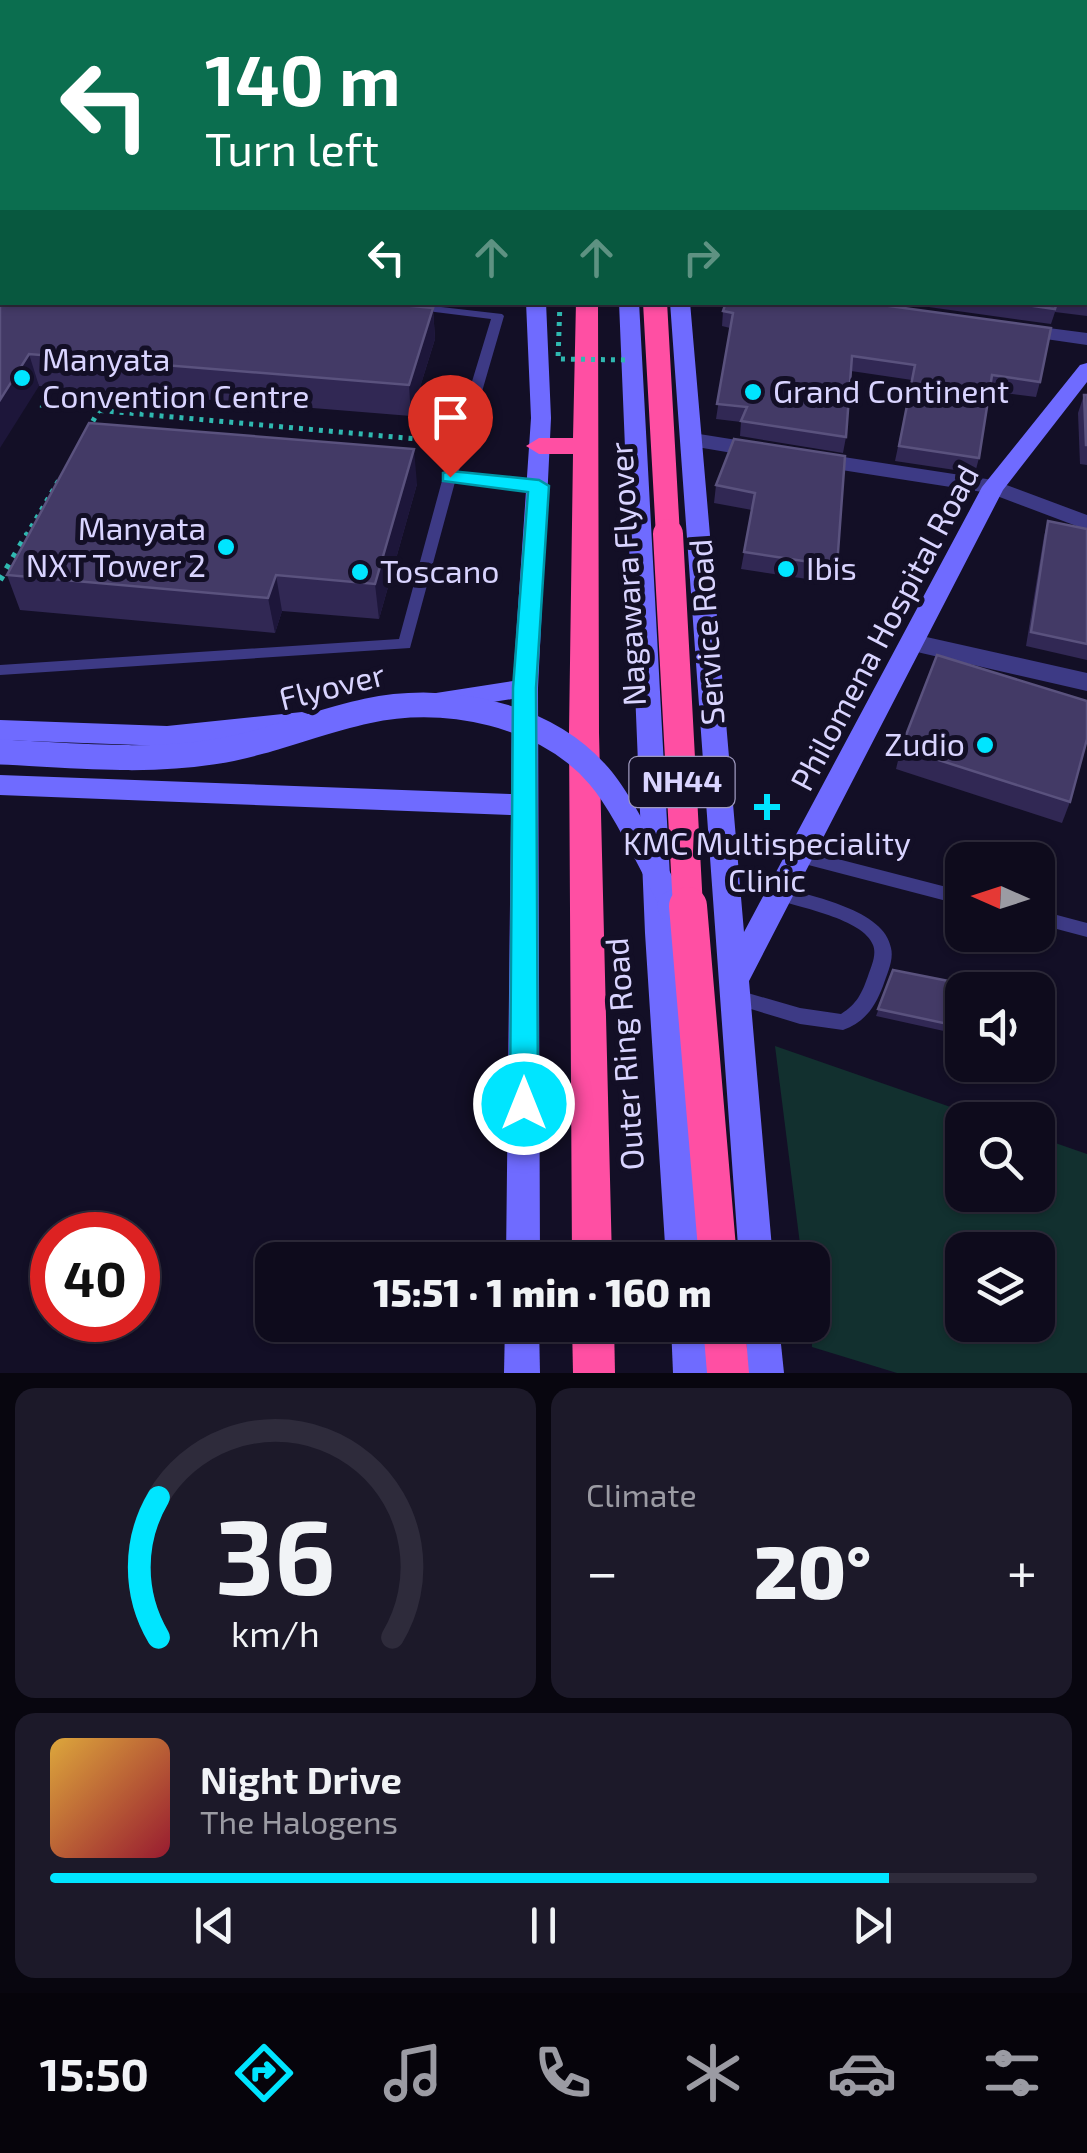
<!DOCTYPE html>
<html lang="en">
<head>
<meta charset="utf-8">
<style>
  body { margin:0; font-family:"Exo 2",sans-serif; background:#1c1929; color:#f1f3f6; height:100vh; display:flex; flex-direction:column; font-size:38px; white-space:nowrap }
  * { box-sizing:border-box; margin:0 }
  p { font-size:32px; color:#9b9ba3 }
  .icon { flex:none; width:55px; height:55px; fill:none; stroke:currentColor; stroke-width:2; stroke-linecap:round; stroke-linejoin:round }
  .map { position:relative; height:1373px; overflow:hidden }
  .drawer { display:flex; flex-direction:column; gap:15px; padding:15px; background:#08060f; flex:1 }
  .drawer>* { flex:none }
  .banner { position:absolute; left:0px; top:0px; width:1088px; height:305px; box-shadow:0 2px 8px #0004,0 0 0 2px #2e2b3b; background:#0b6e4f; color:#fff; overflow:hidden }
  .needle { width:65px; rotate:273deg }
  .tools { position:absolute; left:945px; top:842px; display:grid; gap:20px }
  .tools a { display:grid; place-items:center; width:110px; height:110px; border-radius:20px; background:#0e0b1c; box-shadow:0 2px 8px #0004,0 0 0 2px #2e2b3b; font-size:50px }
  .speed { position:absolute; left:30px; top:1212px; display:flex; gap:20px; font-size:50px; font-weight:700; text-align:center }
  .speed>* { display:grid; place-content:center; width:130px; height:130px; border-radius:50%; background:#0e0b1c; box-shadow:0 2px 8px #0004,0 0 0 2px #2e2b3b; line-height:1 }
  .speed .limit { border:15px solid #d22; background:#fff; color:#111 }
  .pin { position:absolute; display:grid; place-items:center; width:85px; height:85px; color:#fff; margin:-102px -42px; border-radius:50% 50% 50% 0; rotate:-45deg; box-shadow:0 0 10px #0007 }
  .pin .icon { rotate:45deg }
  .me { position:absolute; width:110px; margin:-55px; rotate:0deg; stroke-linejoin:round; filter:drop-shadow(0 0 8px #0008) }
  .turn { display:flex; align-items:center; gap:35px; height:210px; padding:0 40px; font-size:45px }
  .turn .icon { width:130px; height:130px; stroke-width:2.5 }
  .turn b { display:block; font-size:70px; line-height:85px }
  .lanes { display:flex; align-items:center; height:95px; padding:0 40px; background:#0003; justify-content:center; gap:50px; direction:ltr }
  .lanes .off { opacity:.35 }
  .big { font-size:75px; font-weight:800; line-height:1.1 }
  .drawer .widget { flex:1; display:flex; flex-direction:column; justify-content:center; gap:15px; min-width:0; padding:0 35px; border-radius:20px; background:#1c1929 }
  .drawer .dial { align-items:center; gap:0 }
  .dial svg { height:260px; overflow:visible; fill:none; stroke:#2e2b3b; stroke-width:7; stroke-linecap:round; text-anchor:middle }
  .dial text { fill:#f1f3f6; stroke:none }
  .song { display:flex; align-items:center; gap:30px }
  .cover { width:120px; height:120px; border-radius:15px; background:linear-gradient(135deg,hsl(40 70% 55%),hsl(350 70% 35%)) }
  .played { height:10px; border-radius:5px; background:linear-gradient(90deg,#00e5ff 85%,#2e2b3b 85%) }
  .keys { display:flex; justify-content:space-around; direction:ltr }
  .heat { display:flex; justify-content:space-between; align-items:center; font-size:55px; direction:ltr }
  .drawer .tiles { flex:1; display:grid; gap:15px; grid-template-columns:1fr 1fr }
  .widget:last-child { grid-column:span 2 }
  .trip { position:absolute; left:255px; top:1242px; width:575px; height:100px; border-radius:20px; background:#0e0b1c; box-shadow:0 2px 8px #0004,0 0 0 2px #2e2b3b; font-weight:800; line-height:100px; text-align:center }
  .tab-bar { display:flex; height:160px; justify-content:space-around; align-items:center; background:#06040b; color:#9b9ba3 }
  .tab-bar .icon { width:70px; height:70px }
  .tab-bar .current { color:#00e5ff }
  .tab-bar b { font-size:45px; color:#f1f3f6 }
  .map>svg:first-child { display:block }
  .green { fill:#12302f; fill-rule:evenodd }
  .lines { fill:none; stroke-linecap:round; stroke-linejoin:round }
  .path-far1 { stroke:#2fb8b0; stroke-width:5; stroke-dasharray:4 6; stroke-linecap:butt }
  .path { stroke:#2fb8b0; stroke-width:6; stroke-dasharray:5 8; stroke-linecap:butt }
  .lane { fill:#3d3a85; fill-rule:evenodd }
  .street { fill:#3d3a85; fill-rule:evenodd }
  .secondary { fill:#6f6bff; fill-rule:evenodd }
  .highway { fill:#ff4fa3; fill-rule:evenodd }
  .path-bridge { stroke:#2fb8b0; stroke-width:5; stroke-dasharray:4 6; stroke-linecap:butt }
  .secondary-bridge-far1 { stroke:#6f6bff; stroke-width:25 }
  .secondary-bridge { stroke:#6f6bff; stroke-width:31 }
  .highway-bridge-far2 { stroke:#ff4fa3; stroke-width:24 }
  .highway-bridge-far1 { stroke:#ff4fa3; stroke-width:30 }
  .highway-bridge { stroke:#ff4fa3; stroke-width:38 }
  .wall { fill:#312854 }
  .shaded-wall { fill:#1d163a }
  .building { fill:#433a66; stroke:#5a527e; stroke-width:2.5 }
  .route { fill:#00e5ff; stroke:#0095a6; stroke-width:2.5 }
  .poi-dot { fill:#00e5ff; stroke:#130f26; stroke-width:4 }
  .labels { text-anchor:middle; stroke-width:10; stroke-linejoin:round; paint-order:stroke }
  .shield { fill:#130f26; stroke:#9e99be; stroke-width:2.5 }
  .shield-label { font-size:30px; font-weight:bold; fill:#d9d4ff }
  .poi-label { font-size:32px; fill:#d9d4ff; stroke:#130f26; text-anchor:start }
  .street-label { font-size:32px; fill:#d9d4ff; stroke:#130f26 }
</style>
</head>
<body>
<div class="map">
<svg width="1087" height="1373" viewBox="0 0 1087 1373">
  <rect width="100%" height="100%" fill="#130f26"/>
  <!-- green -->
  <path class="green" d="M775 1046 988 1120H962V1195H1038V1137L1087 1154V1373H897L812 1347V1260H802ZM962 1250H1038V1325H962Z"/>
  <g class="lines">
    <!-- path-far1 -->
    <g class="path-far1">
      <polyline points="40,405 439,441"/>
      <polyline points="88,430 99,410"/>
      <polyline points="26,536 59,480"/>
    </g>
    <!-- path -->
    <polyline class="path" points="0,580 27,534"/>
    <!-- lane -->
    <g class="lane">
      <rect x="0" y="80" width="2" height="6"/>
      <polygon points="415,304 502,314 504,316 458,474 539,482 546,486 539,490 455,482 410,648 0,675 0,665 399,639 443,477 491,319 411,309 411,305"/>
      <polygon points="799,849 962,891 962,905 793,861 791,856 793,851"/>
      <path d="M780 887C811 896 885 910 891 948 894 960 887 974 883 986 875 1007 865 1022 843 1030L800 1024 728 1002 725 997 728 992 734 989 800 1008 841 1014C857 1004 862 993 868 976 871 967 877 955 873 945 864 919 798 907 774 899L772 894 774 889Z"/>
      <polygon points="1038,910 1087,923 1087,937 1038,924"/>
    </g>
    <!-- street -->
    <g class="street">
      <polygon points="1087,56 1087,84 1085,85 1085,57"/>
      <polygon points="1018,324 1087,333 1087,345 1011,334 1011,326"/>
      <polygon points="693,433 762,444 773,451 762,458 685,445 682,440"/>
      <polygon points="811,452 993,480 1087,515 1087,530 989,493 803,464 800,459"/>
      <polygon points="913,634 1087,673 1087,691 904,649 901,643"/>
    </g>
    <!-- secondary -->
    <g class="secondary">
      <rect x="538" y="0" width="14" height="2"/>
      <rect x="649" y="0" width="14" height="2"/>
      <rect x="0" y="106" width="2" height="10"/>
      <rect x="0" y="133" width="2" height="10"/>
      <polygon points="526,302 546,302 551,418 538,688 540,1260 506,1260 511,815 0,795 0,775 511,794 512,699 436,711 427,709 423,702 427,695 436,693 513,681 531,418"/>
      <polygon points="619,302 639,302 673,933 700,1260 666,1260 645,933"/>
      <polygon points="670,302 690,302 744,932 982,487 1080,365 1087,363 1087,382 1003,490 749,981 773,1260 739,1260"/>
      <polygon points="302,712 311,715 315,722 311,729 167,746 0,740 0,720 167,726"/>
      <polygon points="505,1325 539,1325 540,1373 504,1373"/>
      <polygon points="671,1325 705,1325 709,1373 673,1373"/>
      <polygon points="745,1325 779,1325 784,1373 748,1373"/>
    </g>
    <!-- highway -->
    <g class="highway">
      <polygon points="576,0 594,0 594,2 577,2"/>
      <polygon points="629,0 647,0 648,2 631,2"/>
      <polygon points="576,302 598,302 599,733 612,1260 572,1260 569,733 573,454 539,454 526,446 539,438 573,438"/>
      <polygon points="572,1325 614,1325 615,1373 573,1373"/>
      <polygon points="703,1325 745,1325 749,1373 707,1373"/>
    </g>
    <!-- path-bridge -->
    <polyline class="path-bridge" points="560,302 558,359 630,360"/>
    <!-- secondary-bridge-far1 -->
    <path class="secondary-bridge-far1" d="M0 752C70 755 143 763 213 752 266 744 315 722 367 711 445 694 545 713 599 776 625 806 654 871 675 908"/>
    <!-- secondary-bridge -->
    <polyline class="secondary-bridge" points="673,906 686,928"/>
    <!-- highway-bridge-far2 -->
    <polyline class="highway-bridge-far2" points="655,302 668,536"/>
    <!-- highway-bridge-far1 -->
    <polyline class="highway-bridge-far1" points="668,534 688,908"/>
    <!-- highway-bridge -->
    <polyline class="highway-bridge" points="688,906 718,1260"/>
  </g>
  <!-- wall -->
  <g class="wall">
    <polygon points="0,0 494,0 492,2 2,2 2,69 0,68"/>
    <polygon points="1087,73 1087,316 1055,312 1051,324 893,302 1085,302 1085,78"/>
    <polygon points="2,302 401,302 401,305 433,308 435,339 411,416 39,386"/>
    <polygon points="723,311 1040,382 1036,397 990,391 979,458 975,473 895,461 912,380 851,371 846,437 843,453 740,436 741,422 716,419 730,328 722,326"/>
    <polygon points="1084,395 1087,395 1087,465 1080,464 1078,413"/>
    <polygon points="734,439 837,566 834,583 741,569 752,510 714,503 716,485"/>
    <polygon points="417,484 379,619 282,611 275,633 20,610 7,575"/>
    <polygon points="1048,521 1087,529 1087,660 1026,646 1044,536"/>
    <polygon points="901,748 1070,802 1062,823 896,769"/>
    <polygon points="893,970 962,990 962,1035 876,1016"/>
  </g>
  <!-- shaded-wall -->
  <g class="shaded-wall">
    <polygon points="480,0 494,0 492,2 480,2"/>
    <polygon points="433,308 435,339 411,416 409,385"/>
    <polygon points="29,354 39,386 0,448 0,400"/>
    <polygon points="414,449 417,484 379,619 375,584"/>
    <polygon points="276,575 282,611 275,633 268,598"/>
  </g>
  <!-- building -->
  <g class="building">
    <polygon points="0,0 386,0 384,2 2,2 2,45 0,45"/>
    <polygon points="677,0 1050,0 1049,2 677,2"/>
    <polygon points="1087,73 1087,183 1085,196 1087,197 1087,263 1086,269 1087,270 1087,301 1085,300 1085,78"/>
    <polygon points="0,151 2,151 2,302 392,302 391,304 433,308 409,385 29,354 0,400"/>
    <polygon points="726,302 860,302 1051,328 1040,382 992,375 979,458 899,446 915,365 852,356 846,437 741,421 747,407 717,404 733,313 723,311"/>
    <polygon points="1005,302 1057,302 1055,309"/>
    <polygon points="1084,395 1087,395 1087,445 1086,445"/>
    <polygon points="89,423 414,449 375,584 276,575 268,598 7,575"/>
    <polygon points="734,439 845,456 837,566 744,552 755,493 716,485"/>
    <polygon points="1048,521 1087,529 1087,644 1031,632"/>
    <polygon points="937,655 1087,701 1087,739 1070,802 901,748"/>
    <polygon points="893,970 994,990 962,990 962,1027 878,1009"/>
  </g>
  <!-- route -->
  <polygon class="route" points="450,471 539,480 549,486 536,688 538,1104 534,1113 524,1117 514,1113 510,1104 513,688 528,492 443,481 443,473"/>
  <!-- markers -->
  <g class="poi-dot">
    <circle cx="22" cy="378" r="10"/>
    <circle cx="753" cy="392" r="10"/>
    <circle cx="226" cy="547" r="10"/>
    <circle cx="786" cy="569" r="10"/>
    <circle cx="360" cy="572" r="10"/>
    <circle cx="985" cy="745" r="10"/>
    <path d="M762 792h10v10h10v10h-10v10h-10v-10h-10v-10h10z"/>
  </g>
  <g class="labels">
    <!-- shield labels -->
    <rect class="shield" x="629.5" y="757" width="105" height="50" rx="8"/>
    <g class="shield-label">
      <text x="682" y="792">NH44</text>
    </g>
    <!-- poi labels -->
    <g class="poi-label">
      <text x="42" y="371">Manyata<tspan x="42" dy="37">Convention Centre</tspan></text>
      <text x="773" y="403">Grand Continent</text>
      <text x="206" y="540" text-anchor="end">Manyata<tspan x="206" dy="37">NXT Tower 2</tspan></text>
      <text x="806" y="580">Ibis</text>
      <text x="380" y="583">Toscano</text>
      <text x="965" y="756" text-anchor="end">Zudio</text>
      <text x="767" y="855" text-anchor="middle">KMC Multispeciality<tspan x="767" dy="37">Clinic</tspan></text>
    </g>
    <!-- street labels -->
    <g class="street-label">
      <text transform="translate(628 574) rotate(-93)" y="11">Nagawara Flyover</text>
      <text transform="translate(885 628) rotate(-62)" y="11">Philomena Hospital Road</text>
      <text transform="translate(707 632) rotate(-94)" y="11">Service Road</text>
      <text transform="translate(332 687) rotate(-14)" y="11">Flyover</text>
      <text transform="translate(625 1054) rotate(-94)" y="11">Outer Ring Road</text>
    </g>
  </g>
</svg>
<div class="tools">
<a><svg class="needle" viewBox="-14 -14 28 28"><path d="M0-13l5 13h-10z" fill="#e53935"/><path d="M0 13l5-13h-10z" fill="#9b9ba3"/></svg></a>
<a><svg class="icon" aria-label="sound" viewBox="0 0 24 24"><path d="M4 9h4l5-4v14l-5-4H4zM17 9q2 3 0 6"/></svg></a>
<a><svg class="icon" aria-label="search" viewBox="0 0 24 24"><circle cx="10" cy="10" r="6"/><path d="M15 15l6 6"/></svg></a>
<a><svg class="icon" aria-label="layers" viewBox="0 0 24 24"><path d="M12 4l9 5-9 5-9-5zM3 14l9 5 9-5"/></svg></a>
</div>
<div class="speed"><div class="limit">40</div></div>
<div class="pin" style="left:450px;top:477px;background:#d93025"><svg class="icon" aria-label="arrive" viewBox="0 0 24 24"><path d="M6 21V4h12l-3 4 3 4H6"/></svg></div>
<svg class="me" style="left:524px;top:1104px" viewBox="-20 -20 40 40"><circle r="17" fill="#00e5ff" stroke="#fff" stroke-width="3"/><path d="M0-11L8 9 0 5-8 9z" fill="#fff"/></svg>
<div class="trip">15:51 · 1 min · 160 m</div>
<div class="banner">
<div class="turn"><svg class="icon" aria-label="left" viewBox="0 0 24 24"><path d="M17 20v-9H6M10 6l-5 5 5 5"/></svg><div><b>140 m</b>Turn left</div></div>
<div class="lanes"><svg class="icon" aria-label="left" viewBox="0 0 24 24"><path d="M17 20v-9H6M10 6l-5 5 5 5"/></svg><svg class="icon off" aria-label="ahead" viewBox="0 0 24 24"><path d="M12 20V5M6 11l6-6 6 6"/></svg><svg class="icon off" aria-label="ahead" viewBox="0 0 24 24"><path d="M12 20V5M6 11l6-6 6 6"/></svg><svg class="icon off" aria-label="right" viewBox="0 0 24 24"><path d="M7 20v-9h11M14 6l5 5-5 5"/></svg></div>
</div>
</div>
<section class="drawer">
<div class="tiles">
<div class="widget dial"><svg viewBox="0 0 100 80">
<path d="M14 69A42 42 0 1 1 86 69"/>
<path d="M14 69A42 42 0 0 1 14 26" stroke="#00e5ff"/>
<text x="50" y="56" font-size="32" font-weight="700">36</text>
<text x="50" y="72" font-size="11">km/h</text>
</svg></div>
<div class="widget"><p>Climate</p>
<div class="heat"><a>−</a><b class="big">20°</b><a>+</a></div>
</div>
<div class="widget">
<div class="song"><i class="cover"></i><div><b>Night Drive</b><p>The Halogens</p></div></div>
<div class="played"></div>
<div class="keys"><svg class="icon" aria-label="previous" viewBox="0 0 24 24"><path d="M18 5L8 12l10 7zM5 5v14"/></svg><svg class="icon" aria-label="pause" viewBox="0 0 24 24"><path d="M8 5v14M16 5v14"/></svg><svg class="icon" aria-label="next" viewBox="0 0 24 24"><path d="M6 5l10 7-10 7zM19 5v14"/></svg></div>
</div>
</div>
</section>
<nav class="tab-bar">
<b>15:50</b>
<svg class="icon current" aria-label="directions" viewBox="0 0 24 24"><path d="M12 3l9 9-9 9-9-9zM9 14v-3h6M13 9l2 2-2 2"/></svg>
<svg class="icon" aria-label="music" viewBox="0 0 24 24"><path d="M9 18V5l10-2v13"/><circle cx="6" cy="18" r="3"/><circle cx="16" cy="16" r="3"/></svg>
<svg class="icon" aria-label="phone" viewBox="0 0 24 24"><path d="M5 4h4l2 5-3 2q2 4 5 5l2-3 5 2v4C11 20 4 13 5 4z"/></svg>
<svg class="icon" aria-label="climate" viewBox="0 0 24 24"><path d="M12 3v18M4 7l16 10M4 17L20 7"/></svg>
<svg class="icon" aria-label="car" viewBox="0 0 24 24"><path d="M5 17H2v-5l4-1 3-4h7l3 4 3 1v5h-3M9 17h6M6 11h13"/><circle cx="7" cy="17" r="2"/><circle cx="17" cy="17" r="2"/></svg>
<svg class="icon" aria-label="filters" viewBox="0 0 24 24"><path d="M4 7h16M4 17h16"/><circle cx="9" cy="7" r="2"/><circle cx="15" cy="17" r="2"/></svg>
</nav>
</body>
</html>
